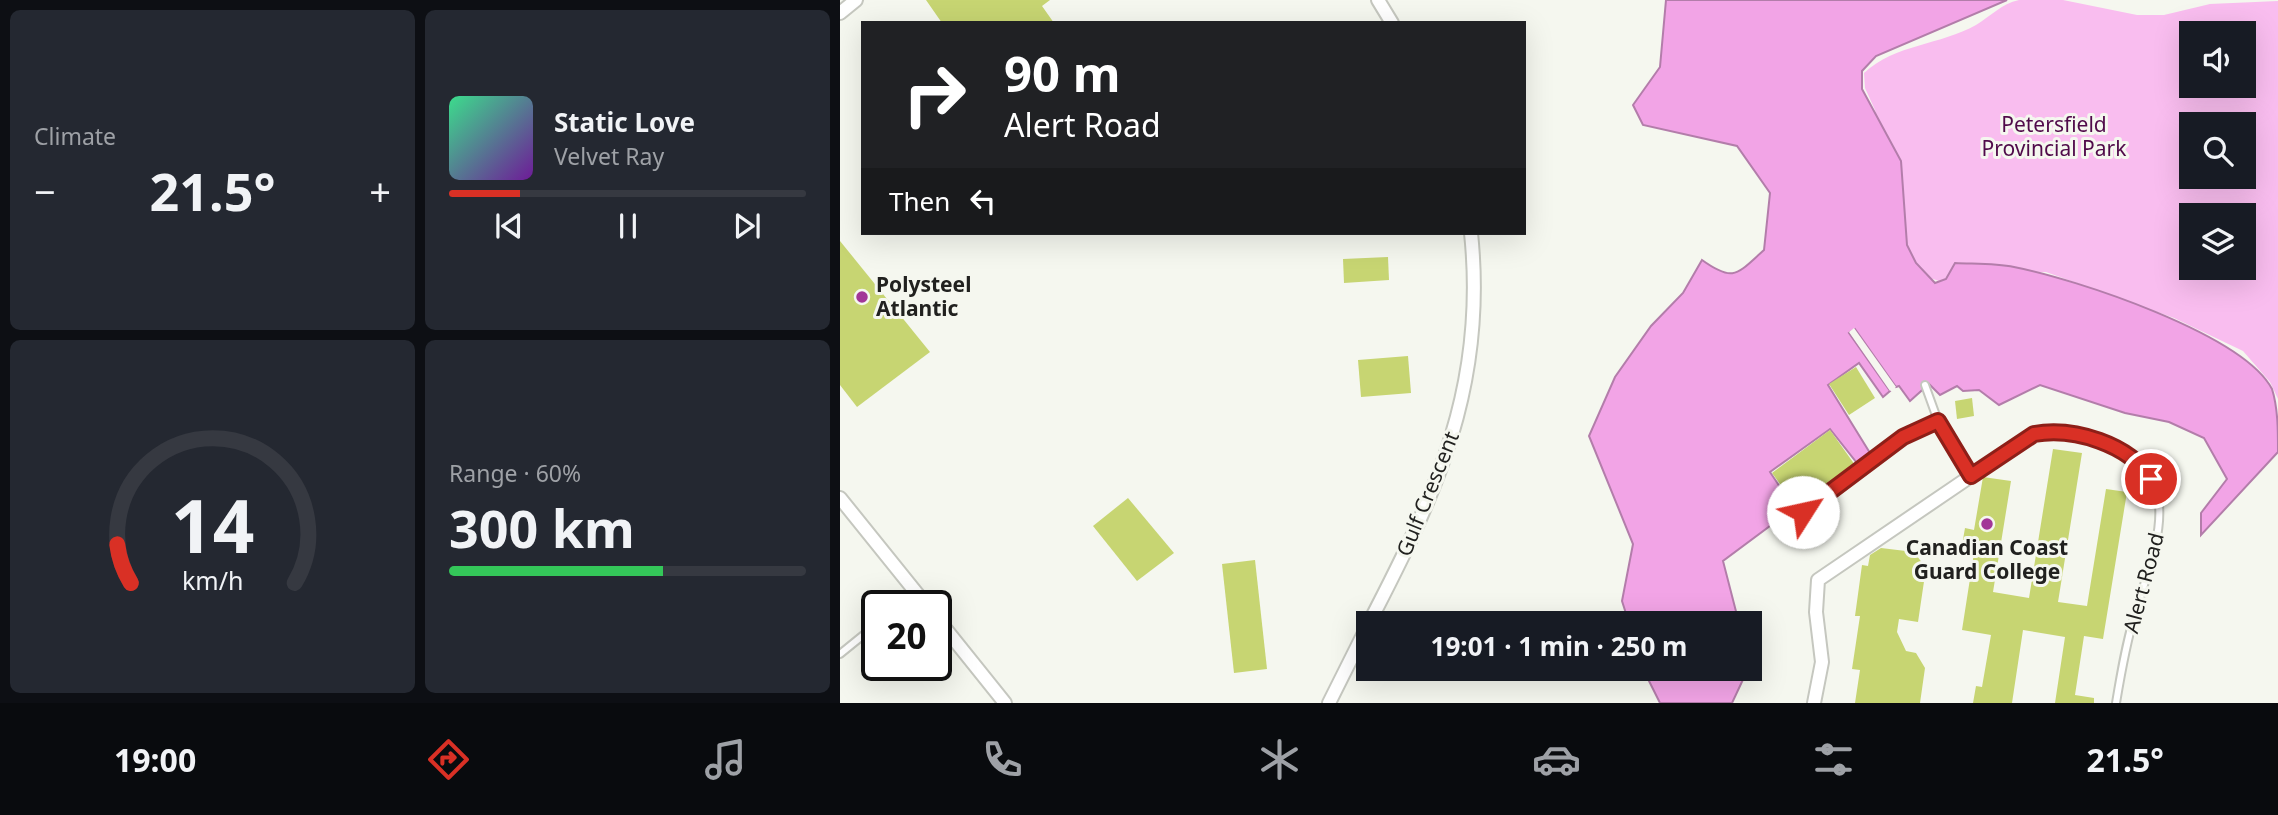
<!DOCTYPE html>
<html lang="en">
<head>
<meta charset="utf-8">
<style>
  body { margin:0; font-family:"Noto Sans",sans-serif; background:#242831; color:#f1f3f6; height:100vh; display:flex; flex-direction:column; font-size:26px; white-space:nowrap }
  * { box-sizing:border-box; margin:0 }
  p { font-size:23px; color:#9ea1a6 }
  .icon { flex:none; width:38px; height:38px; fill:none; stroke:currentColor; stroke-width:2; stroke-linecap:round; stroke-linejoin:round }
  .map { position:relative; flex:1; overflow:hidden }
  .side { display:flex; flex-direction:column; gap:10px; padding:10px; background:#0d0f14; width:840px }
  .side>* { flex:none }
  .hud { position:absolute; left:21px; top:21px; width:665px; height:214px; border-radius:0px; box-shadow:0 7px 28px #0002; background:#202124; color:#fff; overflow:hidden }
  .tools { position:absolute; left:1339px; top:21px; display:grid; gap:14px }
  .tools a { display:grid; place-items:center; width:77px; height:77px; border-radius:0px; background:#171b24; box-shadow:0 7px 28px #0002; font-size:35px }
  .speed { position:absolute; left:21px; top:590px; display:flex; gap:14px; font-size:35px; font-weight:700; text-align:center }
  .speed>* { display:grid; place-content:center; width:91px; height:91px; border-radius:50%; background:#171b24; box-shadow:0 7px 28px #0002; line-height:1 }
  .speed .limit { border:4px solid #111; border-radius:10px; background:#fff; color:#111 }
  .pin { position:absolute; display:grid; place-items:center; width:60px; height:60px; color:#fff; margin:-30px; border:4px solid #fff; border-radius:50%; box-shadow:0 2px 7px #0007 }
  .me { position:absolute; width:77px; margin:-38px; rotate:55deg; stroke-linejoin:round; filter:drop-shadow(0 0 5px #0008) }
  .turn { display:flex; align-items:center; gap:24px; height:147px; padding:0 28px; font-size:32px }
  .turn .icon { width:91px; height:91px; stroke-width:2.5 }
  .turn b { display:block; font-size:49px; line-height:60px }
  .then { display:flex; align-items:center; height:66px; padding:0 28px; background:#0003; gap:14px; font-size:26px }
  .big { font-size:52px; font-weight:700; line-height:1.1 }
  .side .tile { flex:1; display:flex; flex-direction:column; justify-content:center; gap:10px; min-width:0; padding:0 24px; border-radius:10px; background:#242831 }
  .side .dial { align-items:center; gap:0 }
  .dial svg { height:182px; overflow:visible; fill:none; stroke:#363941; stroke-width:7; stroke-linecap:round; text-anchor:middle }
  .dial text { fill:#f1f3f6; stroke:none }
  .song { display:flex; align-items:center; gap:21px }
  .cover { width:84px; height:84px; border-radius:10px; background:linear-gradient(135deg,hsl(150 70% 55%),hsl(280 70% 35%)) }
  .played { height:7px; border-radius:4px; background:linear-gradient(90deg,#d93025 20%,#363941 20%) }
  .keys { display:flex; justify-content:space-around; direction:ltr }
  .heat { display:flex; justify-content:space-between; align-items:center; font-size:38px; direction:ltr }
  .charge { height:10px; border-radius:5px; background:linear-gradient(90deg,#34c759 60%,#363941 0) }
  .side .tiles { flex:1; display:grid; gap:10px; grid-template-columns:repeat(2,1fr) }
  .trip { position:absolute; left:516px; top:611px; width:406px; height:70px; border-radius:0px; background:#171b24; box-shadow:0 7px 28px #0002; font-weight:700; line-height:70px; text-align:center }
  .menu { display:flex; height:112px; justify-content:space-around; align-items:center; background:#090b0e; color:#9ea1a6 }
  .menu .icon { width:49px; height:49px }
  .menu .current { color:#d93025 }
  .menu b { font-size:32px; color:#f1f3f6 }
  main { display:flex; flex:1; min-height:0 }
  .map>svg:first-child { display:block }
  .green { fill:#f9bdef; fill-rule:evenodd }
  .water { fill:#f2a4e6; stroke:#b37daa; stroke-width:2 }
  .pier { fill:#f5f7ef }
  .building { fill:#c7d572 }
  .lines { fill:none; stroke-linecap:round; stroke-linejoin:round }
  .lane-casing { stroke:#c5c7bf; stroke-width:10 }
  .street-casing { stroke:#c5c7bf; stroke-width:16 }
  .lane { stroke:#fff; stroke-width:6 }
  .street { stroke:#fff; stroke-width:12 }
  .route-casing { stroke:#8d1f18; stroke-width:18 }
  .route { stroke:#d93025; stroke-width:12 }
  .poi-dot { fill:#a23697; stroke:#f5f7ef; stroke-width:2.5 }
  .labels { text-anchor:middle; stroke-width:6; stroke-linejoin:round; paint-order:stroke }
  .park-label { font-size:21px; fill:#500a4a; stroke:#f5f7ef }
  .poi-label { font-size:21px; font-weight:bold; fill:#21211f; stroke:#f5f7ef; text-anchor:start }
  .street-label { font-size:21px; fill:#21211f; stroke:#f5f7ef }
</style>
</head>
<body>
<main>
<section class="side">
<div class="tiles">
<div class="tile"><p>Climate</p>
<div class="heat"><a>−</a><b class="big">21.5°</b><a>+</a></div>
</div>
<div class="tile">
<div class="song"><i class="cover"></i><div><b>Static Love</b><p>Velvet Ray</p></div></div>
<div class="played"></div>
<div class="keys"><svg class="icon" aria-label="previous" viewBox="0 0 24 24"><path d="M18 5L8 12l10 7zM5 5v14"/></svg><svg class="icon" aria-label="pause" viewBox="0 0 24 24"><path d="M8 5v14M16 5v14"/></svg><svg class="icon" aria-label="next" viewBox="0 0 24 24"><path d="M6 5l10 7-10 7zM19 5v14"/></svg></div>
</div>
<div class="tile dial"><svg viewBox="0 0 100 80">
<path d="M14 69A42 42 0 1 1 86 69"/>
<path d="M14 69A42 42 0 0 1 8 52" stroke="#d93025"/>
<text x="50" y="56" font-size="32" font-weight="700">14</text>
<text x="50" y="72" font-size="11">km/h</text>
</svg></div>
<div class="tile"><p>Range · 60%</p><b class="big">300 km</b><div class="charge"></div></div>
</div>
</section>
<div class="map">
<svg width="1438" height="703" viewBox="0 0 1438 703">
  <rect width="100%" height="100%" fill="#f5f7ef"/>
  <!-- green -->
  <path class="green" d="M1179 0H1223L1297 15H1324L1370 4 1438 1V399L1430 382 1403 351 1334 318 1206 272 1169 273 1114 265 1106 279 1099 281 1090 278 1067 253 1035 110 1025 88 1024 73C1055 44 1101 45 1136 25 1151 16 1161 4 1179 0ZM1351 33H1404V86H1351ZM1351 124H1404V177H1351ZM1351 215H1404V268H1351Z"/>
  <!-- water -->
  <g class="water">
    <path d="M826 0H1167L1036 56 1022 71V89L1061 161 1067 245 1076 263 1095 283 1106 279 1115 263C1134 264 1155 263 1174 267 1236 279 1403 334 1432 389 1438 408 1438 431 1438 452L1361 535V513L1387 479 1364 438 1329 422 1285 413 1200 385 1159 405 1139 390 1123 391 1117 386 1100 395 1089 384 1070 401 1059 386 1056 387 1015 329 1009 333 1050 391 1043 397 1019 363 988 385 1030 453 1017 463 990 429 930 472 954 508 883 561 899 623H789L782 601 793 544 749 436 775 377 811 326 843 293 862 260C894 283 897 274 924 250L930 193 897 146 803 125 793 105 820 67Z"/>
    <polygon points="803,669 803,668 908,669 892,703 820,703"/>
  </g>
  <!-- pier -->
  <polygon class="pier" points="1014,328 1056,387 1053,389 1020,342 1053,389 1050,391 1009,332"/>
  <!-- building -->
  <g class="building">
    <polygon points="86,0 210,0 202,6 214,23 102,23"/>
    <polygon points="0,241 90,352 17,407 0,385"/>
    <polygon points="548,257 549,280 504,283 503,259"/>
    <polygon points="568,356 571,393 521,397 518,360"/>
    <polygon points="1016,367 1035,398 1009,415 989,384"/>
    <polygon points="1132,398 1134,416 1117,419 1115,401"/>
    <polygon points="990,430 1015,465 956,506 932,473"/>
    <polygon points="1213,449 1242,453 1218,602 1247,606 1266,489 1287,492 1263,639 1244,636 1235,695 1254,698 1254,703 1215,703 1225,637 1183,630 1172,703 1133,703 1136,686 1142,687 1151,635 1122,630 1134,553 1121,551 1125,528 1134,530 1143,477 1171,481 1153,592 1189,598"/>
    <polygon points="288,498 334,553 297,581 253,526"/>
    <polygon points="1041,548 1074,552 1086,568 1078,622 1059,619 1057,632 1066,651 1076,653 1085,668 1080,703 1015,703 1020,670 1012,669 1020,616 1015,616 1022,565 1028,566 1030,555"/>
    <polygon points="415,560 427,669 394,673 382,564"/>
  </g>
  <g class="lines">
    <defs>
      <g id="lane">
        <polyline points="1085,385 1098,421"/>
        <path d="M963 511 1063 437 1094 421 1100 423 1131 476 1194 434C1218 430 1244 436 1267 445 1351 476 1313 551 1295 614 1286 643 1281 673 1276 703"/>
        <polyline points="60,606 76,593"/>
        <polyline points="0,654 37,624"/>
      </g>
      <g id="street">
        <polyline points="538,0 552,23"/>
        <polyline points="0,13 16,0"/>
        <polyline points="0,498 87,606"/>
        <polyline points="96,617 165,703"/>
        <path d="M529 623C597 492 647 385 631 233"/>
        <polyline points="489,703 528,625"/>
        <polyline points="974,703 982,662 976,612 978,580 1131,476"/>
      </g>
    </defs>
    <!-- lane casing -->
    <use href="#lane" class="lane-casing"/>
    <!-- street casing -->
    <use href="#street" class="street-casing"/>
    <!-- lane -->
    <use href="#lane" class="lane"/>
    <!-- street -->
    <use href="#street" class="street"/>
  </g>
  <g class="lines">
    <defs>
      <path id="route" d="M963 512 1063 437 1098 421 1131 476 1194 434C1234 427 1289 444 1311 479"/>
    </defs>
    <!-- route casing -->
    <use href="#route" class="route-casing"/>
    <!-- route -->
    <use href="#route" class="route"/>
  </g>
  <!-- markers -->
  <g class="poi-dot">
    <circle cx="22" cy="297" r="7"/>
    <circle cx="1147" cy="524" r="7"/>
  </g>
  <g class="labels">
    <!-- park labels -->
    <g class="park-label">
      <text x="1214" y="132">Petersfield<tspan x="1214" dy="24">Provincial Park</tspan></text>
    </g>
    <!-- poi labels -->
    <g class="poi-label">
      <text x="36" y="292">Polysteel<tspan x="36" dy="24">Atlantic</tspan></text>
      <text x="1147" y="555" text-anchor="middle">Canadian Coast<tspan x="1147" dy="24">Guard College</tspan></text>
    </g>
    <!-- street labels -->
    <g class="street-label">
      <text transform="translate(588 494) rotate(-68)" y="7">Gulf Crescent</text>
      <text transform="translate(1304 583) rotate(-75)" y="7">Alert Road</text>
    </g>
  </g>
</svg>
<div class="tools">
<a><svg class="icon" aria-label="sound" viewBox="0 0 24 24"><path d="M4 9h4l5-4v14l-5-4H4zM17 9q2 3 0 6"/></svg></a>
<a><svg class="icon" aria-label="search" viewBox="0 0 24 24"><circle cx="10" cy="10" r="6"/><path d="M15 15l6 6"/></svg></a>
<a><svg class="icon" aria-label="layers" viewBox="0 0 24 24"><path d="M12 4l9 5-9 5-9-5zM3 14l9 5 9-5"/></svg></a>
</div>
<div class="speed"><div class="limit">20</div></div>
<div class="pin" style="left:1311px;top:479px;background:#d93025"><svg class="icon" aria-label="arrive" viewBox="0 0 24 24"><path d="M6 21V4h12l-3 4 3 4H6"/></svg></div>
<svg class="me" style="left:963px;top:512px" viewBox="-20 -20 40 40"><circle r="19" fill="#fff"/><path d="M0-13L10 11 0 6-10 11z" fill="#d93025"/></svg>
<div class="trip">19:01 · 1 min · 250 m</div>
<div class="hud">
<div class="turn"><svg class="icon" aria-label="right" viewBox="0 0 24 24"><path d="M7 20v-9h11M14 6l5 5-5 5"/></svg><div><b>90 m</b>Alert Road</div></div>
<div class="then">Then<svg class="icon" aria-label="left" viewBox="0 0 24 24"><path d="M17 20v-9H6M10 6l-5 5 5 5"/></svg></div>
</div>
</div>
</main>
<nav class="menu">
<b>19:00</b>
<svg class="icon current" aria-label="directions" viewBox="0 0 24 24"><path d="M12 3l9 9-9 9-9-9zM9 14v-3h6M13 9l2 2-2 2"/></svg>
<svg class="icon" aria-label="music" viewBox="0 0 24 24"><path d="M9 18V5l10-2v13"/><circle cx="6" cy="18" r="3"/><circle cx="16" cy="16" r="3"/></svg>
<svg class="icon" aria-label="phone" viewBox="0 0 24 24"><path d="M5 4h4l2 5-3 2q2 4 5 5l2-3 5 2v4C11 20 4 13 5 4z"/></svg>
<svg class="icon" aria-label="climate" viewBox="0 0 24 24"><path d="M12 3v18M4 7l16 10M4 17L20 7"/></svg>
<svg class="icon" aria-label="car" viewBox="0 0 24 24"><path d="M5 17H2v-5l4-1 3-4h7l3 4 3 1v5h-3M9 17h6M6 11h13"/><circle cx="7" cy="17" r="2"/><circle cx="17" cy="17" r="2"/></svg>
<svg class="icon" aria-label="filters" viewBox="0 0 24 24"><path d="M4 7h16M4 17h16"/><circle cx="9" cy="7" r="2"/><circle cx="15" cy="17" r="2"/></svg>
<b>21.5°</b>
</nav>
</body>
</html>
